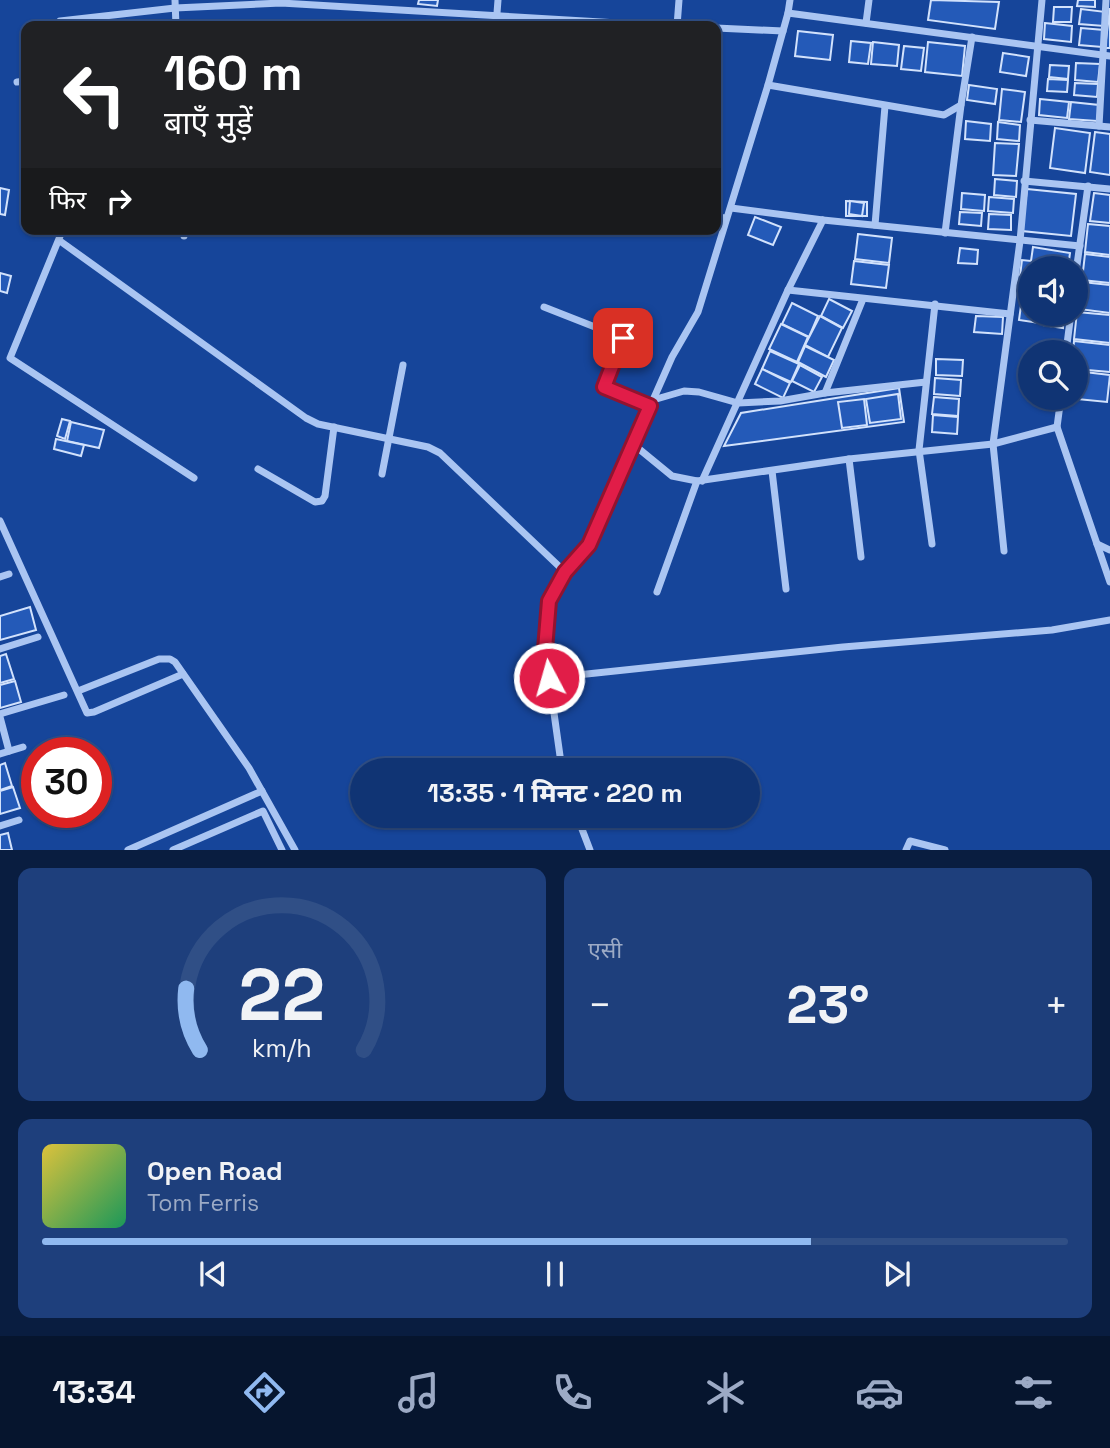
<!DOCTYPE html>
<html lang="hi">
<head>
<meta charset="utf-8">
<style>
  body { margin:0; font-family:"Space Grotesk","Noto Sans Devanagari",sans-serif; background:#1e3f7c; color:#f1f3f6; height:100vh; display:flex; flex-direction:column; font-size:26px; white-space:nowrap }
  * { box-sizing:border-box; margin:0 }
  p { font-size:23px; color:#9caac5 }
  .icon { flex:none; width:38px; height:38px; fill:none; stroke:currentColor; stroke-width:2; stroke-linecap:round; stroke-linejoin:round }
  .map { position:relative; height:850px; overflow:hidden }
  .side { display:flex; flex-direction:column; gap:18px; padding:18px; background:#091d40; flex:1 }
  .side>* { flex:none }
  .top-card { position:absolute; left:21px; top:21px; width:700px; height:214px; border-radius:14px; box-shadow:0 2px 5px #0004,0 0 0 2px #304f86; background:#202124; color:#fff; overflow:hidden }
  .fabs { position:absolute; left:1018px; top:256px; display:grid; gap:14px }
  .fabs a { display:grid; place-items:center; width:70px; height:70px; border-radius:50%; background:#103474; box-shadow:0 2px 5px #0004,0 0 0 2px #304f86; font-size:35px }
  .speed { position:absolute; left:21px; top:737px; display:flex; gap:14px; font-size:35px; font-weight:700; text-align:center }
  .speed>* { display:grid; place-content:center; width:91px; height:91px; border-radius:50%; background:#103474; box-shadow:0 2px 5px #0004,0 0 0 2px #304f86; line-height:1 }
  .speed .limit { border:10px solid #d22; background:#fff; color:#111 }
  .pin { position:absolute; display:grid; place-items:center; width:60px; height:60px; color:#fff; margin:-30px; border-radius:14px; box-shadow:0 4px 10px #0006 }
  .me { position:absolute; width:77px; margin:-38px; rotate:354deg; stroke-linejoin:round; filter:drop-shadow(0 0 5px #0008) }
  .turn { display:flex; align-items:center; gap:24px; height:147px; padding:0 28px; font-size:32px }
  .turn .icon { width:91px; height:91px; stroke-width:2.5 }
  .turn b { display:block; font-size:49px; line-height:60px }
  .then { display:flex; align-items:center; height:66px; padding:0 28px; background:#0003; gap:14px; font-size:26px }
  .big { font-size:52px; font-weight:800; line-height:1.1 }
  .side .widget { flex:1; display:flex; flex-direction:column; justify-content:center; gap:10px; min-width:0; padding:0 24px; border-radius:14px; background:#1e3f7c }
  .side .dial { align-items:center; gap:0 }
  .dial svg { height:182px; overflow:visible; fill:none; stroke:#304f86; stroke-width:7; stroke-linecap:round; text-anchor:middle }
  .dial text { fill:#f1f3f6; stroke:none }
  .song { display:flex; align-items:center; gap:21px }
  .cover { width:84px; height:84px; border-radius:10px; background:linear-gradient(135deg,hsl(50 70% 55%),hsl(150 70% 35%)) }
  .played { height:7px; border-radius:4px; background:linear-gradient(90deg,#90b9f0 75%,#304f86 75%) }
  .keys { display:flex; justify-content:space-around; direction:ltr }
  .heat { display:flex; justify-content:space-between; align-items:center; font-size:38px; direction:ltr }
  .side .tiles { flex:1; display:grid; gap:18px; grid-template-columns:1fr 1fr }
  .widget:last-child { grid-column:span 2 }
  .trip { position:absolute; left:350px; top:758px; width:410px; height:70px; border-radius:35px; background:#103474; box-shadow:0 2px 5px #0004,0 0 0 2px #304f86; font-weight:800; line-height:70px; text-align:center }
  .menu { display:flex; height:112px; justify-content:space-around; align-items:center; background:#06152e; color:#9caac5 }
  .menu .icon { width:49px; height:49px }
  .menu .on { color:#90b9f0 }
  .menu b { font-size:32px; color:#f1f3f6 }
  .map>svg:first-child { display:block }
  .building { fill:#245ab8; stroke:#d2e2fc; stroke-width:2 }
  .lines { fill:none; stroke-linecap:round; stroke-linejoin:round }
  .street { stroke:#aac5f2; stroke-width:7 }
  .route-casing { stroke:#92132f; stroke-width:18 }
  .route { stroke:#e11d48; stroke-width:12 }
</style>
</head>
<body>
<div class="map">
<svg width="1110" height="850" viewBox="0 0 1110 850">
  <rect width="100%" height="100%" fill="#16459a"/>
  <!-- building -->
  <g class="building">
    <polygon points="419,0 438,0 437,6 418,4"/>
    <polygon points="931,0 999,2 995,29 928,20"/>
    <polygon points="1078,0 1095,0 1095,7 1077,6"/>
    <polygon points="1054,7 1072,7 1071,22 1053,22"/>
    <polygon points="1110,8 1110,48 1105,48"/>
    <polygon points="1081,9 1106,12 1104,26 1079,24"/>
    <polygon points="1045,23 1072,26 1071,42 1044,39"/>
    <polygon points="1081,28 1104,30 1102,47 1079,45"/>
    <polygon points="798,31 833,35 830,60 795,56"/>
    <polygon points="851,41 871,43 868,64 849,62"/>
    <polygon points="873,42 899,45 897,66 871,64"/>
    <polygon points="928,42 965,46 962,76 925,72"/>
    <polygon points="904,46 924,48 921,71 901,69"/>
    <polygon points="1003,53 1029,57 1026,76 1000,72"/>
    <polygon points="1076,63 1100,64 1098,82 1075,80"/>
    <polygon points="1050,65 1069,66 1068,79 1049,77"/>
    <polygon points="1048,79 1068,80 1067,92 1047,91"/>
    <polygon points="1075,83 1098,84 1097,97 1074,95"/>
    <polygon points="969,85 997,89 995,104 967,100"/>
    <polygon points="1002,89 1025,92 1021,122 999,120"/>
    <polygon points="1040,99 1069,102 1067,118 1039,115"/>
    <polygon points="1071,102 1099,105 1097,121 1069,119"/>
    <polygon points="966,121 991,124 990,141 965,139"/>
    <polygon points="998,122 1020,125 1019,141 997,139"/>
    <polygon points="1055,128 1090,133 1085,173 1050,168"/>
    <polygon points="1095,132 1110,134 1110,175 1090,172"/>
    <polygon points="995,143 1019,144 1016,176 993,175"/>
    <polygon points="995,179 1017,181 1016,197 994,195"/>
    <polygon points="0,188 9,190 5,215 0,214"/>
    <polygon points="1027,189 1076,194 1071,236 1022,231"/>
    <polygon points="962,193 985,195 984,211 961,209"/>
    <polygon points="1094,193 1110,195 1110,223 1090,221"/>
    <polygon points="989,197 1014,199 1013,213 988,211"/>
    <polygon points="846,201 867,202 867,216 846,216"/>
    <polygon points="850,201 864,203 862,216 849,214"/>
    <polygon points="960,212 982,213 981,226 959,224"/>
    <polygon points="989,214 1011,215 1011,230 988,229"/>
    <polygon points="755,217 781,227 773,245 748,235"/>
    <polygon points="1088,224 1110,226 1110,255 1085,252"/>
    <polygon points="858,234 892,238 889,263 855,259"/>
    <polygon points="1033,247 1070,253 1068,268 1031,268 1031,278 1020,276 1022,260 1031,261"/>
    <polygon points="960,248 978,250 977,264 958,263"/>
    <polygon points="1085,254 1110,257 1110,283 1082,280"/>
    <polygon points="854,261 889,265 886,288 851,284"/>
    <polygon points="0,273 11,276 7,293 0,291"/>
    <polygon points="1082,282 1110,285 1110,313 1079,309"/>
    <polygon points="1023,291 1031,292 1031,313 1041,313 1040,323 1019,320"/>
    <polygon points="829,299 852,311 843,328 821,316"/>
    <polygon points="792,303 818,316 809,337 782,324"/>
    <polygon points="1077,312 1110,315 1110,343 1074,339"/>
    <polygon points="1043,313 1064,313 1063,328 1042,325"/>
    <polygon points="820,316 842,328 828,357 805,345"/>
    <polygon points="976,316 1003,317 1002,334 974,332"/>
    <polygon points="781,324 808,337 797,362 769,349"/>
    <polygon points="1074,341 1110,345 1110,372 1076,369 1076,352 1073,352"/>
    <polygon points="805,346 834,360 826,377 798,362"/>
    <polygon points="770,351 799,364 791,382 762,369"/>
    <polygon points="936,359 963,360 962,376 936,375"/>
    <polygon points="800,365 822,377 814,392 792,381"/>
    <polygon points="762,369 790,383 783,398 755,384"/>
    <polygon points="1076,371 1110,375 1107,402 1067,398 1076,397"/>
    <polygon points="935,378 961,380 960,396 934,394"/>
    <polygon points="899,388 904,422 724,446 741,413"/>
    <polygon points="898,394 901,419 870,423 866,399"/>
    <polygon points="934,397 959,399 958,416 932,414"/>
    <polygon points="864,399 867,425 842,428 838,402"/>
    <polygon points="933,415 958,417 957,434 932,432"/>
    <polygon points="62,419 70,421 65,439 57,436"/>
    <polygon points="71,422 104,430 99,448 67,441"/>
    <polygon points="56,439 84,445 81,456 54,449"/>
    <polygon points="30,607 36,630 0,640 0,616"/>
    <polygon points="6,654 14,679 0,683 0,656"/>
    <polygon points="15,681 21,702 0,708 0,685"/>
    <polygon points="5,763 12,786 0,790 0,765"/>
    <polygon points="13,787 20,808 0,814 0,791"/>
    <polygon points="8,833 12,850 0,850 0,835"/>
  </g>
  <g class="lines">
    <!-- street -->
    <g class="street">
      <polyline points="175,0 176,26"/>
      <polyline points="788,13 1110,56"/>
      <polyline points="60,21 175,8 281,3 669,26"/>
      <polyline points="866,23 869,0"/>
      <polyline points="496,26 498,0"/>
      <polyline points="677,26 679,0"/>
      <polyline points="716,28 783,31"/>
      <polyline points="17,82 26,81"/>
      <polyline points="768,85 944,115 961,105 972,37"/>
      <polyline points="1030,120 1110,127"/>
      <polyline points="1099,126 1106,0"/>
      <polyline points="1024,181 1110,189"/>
      <polyline points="731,208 823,220 1080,246"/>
      <polyline points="716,217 726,218"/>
      <polyline points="875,225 885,106"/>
      <polyline points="63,229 10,358 194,478"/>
      <polyline points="184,229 184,236"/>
      <polyline points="945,233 961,105"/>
      <polyline points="60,241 306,418 318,424 428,447 440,453 565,572"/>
      <polyline points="1076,272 1088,186"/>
      <polyline points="788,290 1010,314"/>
      <polyline points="544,307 623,338 604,387 650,406"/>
      <polyline points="1066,352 1071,313"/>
      <polyline points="825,393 863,299"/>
      <polyline points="1061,397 1057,427 1110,582"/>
      <polyline points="653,400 684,391 699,392 738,403 780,401 825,393 926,382"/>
      <polyline points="633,444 672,476 697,481 849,459 993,444 1057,427"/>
      <polyline points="849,459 861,557"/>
      <polyline points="258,469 315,502 322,501 325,496 334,427"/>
      <polyline points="772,471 786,589"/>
      <polyline points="382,474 403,365"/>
      <polyline points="702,481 788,290 823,220"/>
      <polyline points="0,521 87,713 94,712 183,674"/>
      <polyline points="932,544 919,450 935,304"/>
      <polyline points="1097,544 1110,550"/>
      <polyline points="1004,551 993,444 1020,241 1042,0"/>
      <polyline points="0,577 9,574"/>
      <polyline points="657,592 697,481"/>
      <polyline points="0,649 38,637"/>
      <polyline points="549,678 843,647 1052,630 1110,620"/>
      <polyline points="78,691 159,659 170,659 175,662 249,768 295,850"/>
      <polyline points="0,714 64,695"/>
      <polyline points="0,717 9,751"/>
      <polyline points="0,754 23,747"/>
      <polyline points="562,770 545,649 549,601 565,572 589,545 672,357 698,312 768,85 788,13 790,0"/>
      <polyline points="577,816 590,850"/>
      <polyline points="0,826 19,820"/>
      <polyline points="128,850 262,791"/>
      <polyline points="173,850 263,811 282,850"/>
      <polyline points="906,850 910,841 945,850"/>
    </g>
  </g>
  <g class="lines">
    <defs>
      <polyline id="route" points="549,678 545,649 549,601 565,572 589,545 650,406 604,387 623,338"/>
    </defs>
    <!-- route casing -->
    <use href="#route" class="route-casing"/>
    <!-- route -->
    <use href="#route" class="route"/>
  </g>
</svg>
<div class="fabs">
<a><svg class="icon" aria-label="sound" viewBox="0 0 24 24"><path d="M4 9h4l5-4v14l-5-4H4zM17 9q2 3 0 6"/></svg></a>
<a><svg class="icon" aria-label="search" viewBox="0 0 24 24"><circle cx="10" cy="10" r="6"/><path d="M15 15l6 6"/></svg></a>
</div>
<div class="speed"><div class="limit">30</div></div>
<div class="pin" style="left:623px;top:338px;background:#d93025"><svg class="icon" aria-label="arrive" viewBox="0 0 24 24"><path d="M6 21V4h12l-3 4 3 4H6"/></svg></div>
<svg class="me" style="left:549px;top:678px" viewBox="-20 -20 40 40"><circle r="17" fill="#e11d48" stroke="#fff" stroke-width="3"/><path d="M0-11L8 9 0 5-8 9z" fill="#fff"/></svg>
<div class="trip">13:35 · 1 मिनट · 220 m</div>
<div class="top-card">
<div class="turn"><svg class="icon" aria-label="left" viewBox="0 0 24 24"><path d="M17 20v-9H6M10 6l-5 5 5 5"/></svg><div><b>160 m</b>बाएँ मुड़ें</div></div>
<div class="then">फिर<svg class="icon" aria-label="right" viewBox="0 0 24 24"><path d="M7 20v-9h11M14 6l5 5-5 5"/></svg></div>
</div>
</div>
<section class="side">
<div class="tiles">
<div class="widget dial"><svg viewBox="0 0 100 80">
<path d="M14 69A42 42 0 1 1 86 69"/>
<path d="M14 69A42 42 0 0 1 8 42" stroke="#90b9f0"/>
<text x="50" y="56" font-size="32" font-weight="700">22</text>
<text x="50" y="72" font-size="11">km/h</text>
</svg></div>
<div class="widget"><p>एसी</p>
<div class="heat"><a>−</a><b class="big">23°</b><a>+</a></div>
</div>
<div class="widget">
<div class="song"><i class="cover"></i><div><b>Open Road</b><p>Tom Ferris</p></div></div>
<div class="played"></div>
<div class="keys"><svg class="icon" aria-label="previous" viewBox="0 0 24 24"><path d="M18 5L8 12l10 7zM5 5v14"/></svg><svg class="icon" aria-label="pause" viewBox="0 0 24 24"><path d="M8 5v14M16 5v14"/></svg><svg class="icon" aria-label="next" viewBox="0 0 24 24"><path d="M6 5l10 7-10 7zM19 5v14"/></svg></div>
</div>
</div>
</section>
<nav class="menu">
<b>13:34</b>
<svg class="icon on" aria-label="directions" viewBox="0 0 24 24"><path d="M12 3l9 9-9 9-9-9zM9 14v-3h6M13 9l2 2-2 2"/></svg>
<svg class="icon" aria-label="music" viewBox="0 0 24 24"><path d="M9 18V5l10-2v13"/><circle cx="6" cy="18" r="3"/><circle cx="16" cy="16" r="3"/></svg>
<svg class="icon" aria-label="phone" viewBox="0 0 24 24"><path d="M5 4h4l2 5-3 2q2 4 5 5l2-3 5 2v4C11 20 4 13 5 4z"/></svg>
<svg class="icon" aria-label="climate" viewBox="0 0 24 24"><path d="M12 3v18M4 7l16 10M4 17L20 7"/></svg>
<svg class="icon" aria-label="car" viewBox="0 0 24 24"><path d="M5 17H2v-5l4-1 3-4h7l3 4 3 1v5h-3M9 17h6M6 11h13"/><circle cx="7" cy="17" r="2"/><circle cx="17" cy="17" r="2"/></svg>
<svg class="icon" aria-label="filters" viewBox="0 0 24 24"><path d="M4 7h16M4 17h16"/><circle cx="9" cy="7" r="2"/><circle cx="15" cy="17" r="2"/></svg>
</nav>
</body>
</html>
